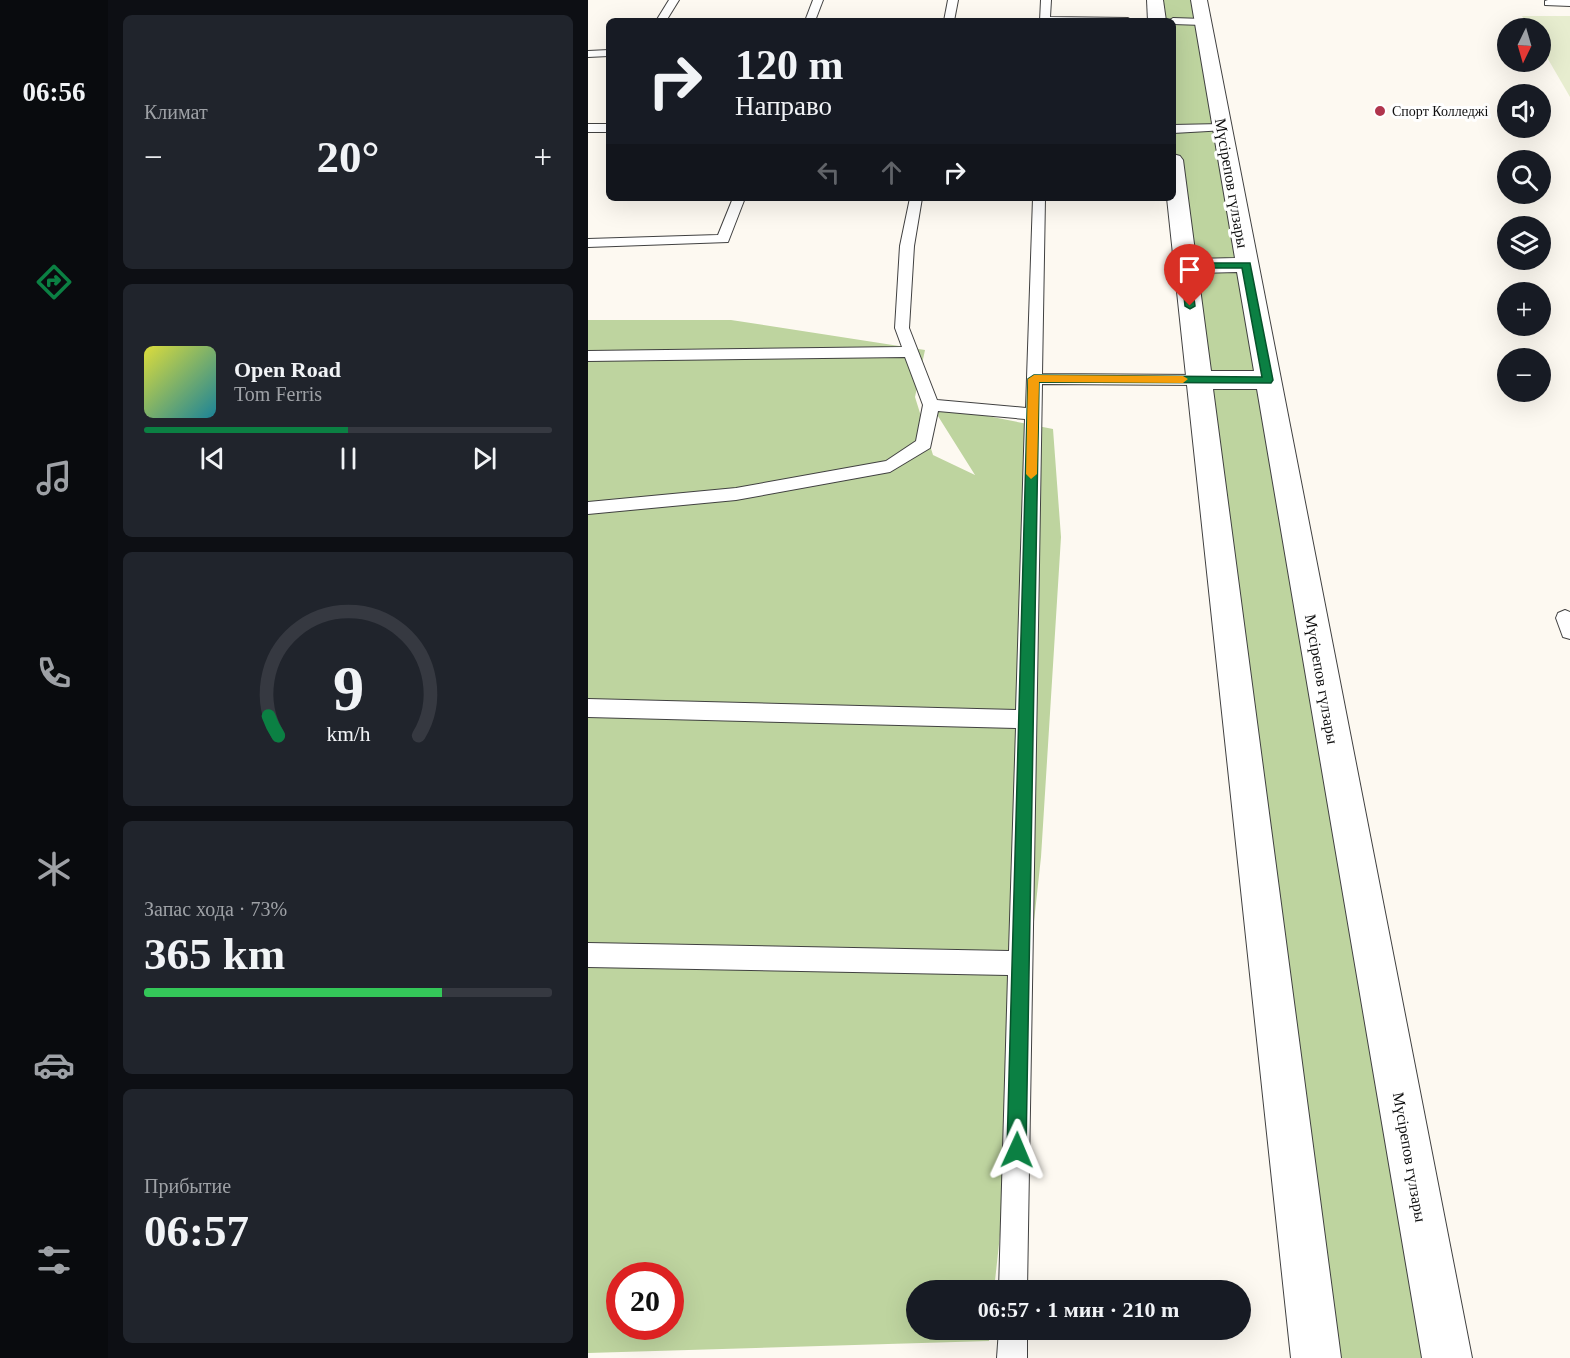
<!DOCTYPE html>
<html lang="ru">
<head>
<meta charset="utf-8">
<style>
  body { margin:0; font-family:"Times New Roman",serif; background:#20242c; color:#f1f3f6; height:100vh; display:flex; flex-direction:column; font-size:22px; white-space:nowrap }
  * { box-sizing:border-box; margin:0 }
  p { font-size:20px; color:#9ea1a6 }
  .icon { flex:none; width:33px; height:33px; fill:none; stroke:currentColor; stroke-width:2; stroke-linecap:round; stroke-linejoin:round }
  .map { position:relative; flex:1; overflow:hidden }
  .drawer { display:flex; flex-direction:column; gap:15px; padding:15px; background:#0d0f14; width:480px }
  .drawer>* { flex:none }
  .banner { position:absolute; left:18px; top:18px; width:570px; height:183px; border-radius:9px; box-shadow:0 6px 24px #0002; background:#171b24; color:#f1f3f6; overflow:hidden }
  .needle { width:39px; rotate:185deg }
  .fabs { position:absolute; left:909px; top:18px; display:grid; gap:12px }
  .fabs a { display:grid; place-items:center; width:54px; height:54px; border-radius:50%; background:#171b24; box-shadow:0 6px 24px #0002; font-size:30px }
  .speed { position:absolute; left:18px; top:1262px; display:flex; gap:12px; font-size:30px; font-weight:700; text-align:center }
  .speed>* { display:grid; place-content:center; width:78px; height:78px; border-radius:50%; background:#171b24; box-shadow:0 6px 24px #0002; line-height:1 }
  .speed .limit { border:9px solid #d22; background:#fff; color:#111 }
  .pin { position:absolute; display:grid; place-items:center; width:51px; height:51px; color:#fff; margin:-62px -26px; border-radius:50% 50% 50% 0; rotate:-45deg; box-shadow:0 0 6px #0007 }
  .pin .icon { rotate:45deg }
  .me { position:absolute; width:66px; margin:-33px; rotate:1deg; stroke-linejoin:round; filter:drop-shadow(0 0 4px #0008) }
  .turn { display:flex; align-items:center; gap:21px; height:126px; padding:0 30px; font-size:27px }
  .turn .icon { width:78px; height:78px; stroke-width:2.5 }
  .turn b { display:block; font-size:42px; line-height:51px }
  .lanes { display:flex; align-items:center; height:57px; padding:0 30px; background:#0003; justify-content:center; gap:30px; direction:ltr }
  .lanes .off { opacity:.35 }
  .big { font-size:45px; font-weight:600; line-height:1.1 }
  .drawer .tile { flex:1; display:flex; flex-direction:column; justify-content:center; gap:9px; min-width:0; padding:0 21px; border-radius:9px; background:#20242c }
  .drawer .dial { align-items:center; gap:0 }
  .dial svg { height:156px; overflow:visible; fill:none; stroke:#363941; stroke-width:7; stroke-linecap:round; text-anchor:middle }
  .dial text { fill:#f1f3f6; stroke:none }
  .song { display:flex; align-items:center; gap:18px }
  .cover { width:72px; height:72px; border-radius:9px; background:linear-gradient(135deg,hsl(60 70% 55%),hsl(190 70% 35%)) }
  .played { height:6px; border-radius:3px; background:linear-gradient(90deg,#0b8043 50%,#363941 50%) }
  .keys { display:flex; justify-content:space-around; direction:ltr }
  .heat { display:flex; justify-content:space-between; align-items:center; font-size:33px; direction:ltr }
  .charge { height:9px; border-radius:4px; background:linear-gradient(90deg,#34c759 73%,#363941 0) }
  .trip { position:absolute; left:318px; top:1280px; width:345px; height:60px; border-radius:30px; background:#171b24; box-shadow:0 6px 24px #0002; font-weight:600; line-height:60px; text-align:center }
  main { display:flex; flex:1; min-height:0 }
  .tabs { display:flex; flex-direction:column; width:108px; justify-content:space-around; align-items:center; background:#090b0e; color:#9ea1a6 }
  .tabs .icon { width:42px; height:42px }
  .tabs .active { color:#0b8043 }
  .tabs b { font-size:27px; color:#f1f3f6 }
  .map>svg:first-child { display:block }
  .forest { fill:#bed49f; fill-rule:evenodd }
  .pitch { fill:#e7edcf }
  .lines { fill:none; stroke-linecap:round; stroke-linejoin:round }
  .lane-casing { stroke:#414141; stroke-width:2 }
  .street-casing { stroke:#414141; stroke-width:2 }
  .lane { fill:#fff; fill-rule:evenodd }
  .street { fill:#fff; fill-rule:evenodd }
  .route { fill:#0b8043; stroke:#07532c; stroke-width:1.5 }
  .slow { fill:#f59e0b }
  .poi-dot { fill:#b0354c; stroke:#fff; stroke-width:2 }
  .labels { text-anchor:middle; stroke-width:6; stroke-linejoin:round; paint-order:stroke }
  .far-poi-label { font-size:14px; fill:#0e0e0e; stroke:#fff; text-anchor:start }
  .street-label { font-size:16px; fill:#0e0e0e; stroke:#fff }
</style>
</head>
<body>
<main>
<nav class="tabs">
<b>06:56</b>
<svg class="icon active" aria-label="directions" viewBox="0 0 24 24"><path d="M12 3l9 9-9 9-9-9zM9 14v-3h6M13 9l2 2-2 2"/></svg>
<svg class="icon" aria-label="music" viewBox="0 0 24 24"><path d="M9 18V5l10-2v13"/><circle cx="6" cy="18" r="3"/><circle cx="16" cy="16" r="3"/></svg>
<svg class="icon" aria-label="phone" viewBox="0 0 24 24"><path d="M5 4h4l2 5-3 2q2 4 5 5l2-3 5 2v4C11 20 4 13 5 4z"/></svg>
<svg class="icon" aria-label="climate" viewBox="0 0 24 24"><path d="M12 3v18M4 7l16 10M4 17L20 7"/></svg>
<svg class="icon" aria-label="car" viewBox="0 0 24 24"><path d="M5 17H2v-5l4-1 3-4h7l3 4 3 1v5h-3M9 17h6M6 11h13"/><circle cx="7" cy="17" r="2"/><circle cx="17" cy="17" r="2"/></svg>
<svg class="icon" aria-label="filters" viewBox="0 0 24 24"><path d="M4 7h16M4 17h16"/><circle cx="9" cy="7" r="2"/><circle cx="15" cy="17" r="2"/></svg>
</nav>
<section class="drawer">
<div class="tile"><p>Климат</p>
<div class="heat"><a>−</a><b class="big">20°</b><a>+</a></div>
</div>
<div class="tile">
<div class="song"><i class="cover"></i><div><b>Open Road</b><p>Tom Ferris</p></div></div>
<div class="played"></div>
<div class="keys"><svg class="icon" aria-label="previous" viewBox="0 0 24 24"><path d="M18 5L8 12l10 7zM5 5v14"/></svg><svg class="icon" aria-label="pause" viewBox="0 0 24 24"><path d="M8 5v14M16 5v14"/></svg><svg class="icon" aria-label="next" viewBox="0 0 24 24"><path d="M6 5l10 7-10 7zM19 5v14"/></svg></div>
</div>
<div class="tile dial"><svg viewBox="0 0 100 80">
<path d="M14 69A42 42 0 1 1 86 69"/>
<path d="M14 69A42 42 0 0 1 9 59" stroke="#0b8043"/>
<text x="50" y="56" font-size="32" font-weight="700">9</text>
<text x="50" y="72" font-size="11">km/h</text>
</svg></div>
<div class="tile"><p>Запас хода · 73%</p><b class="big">365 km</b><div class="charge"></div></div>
<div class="tile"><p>Прибытие</p><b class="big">06:57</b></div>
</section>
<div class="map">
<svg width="982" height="1358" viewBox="0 0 982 1358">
  <rect width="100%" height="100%" fill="#fdf9f1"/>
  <!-- forest -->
  <g class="forest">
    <polygon points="567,0 611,0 859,1358 728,1358 585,160 585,21 569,21"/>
    <path d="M0 320H143L337 350 327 397 345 455 387 475 343 405 465 429 473 537 453 857 406 1290H328V1329H402L401 1341 0 1353ZM32 1275H82V1326H32Z"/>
  </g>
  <!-- pitch -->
  <polygon class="pitch" points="934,16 982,16 982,97 953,47 952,28 941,28"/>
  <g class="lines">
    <defs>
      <g id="lane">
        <polygon points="81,0 91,0 78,21 68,21"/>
        <polygon points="225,0 235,0 227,21 217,21"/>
        <polygon points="360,0 370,0 366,21 356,21"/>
        <polygon points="453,0 463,0 462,17 540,18 545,21 452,21"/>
        <polygon points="960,0 982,0 982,6 957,5 957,1"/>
        <polygon points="585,18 615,19 620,22 615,25 585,24 585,21 580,21"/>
        <polygon points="21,50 21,56 0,57 0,51"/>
        <rect x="0" y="124" width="21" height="8"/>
        <polygon points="634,124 640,128 638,130 585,133 585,125"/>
        <polygon points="145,198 157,198 140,242 0,247 0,239 130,235"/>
        <polygon points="322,198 334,198 326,246 321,328 349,400 438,408 445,198 457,198 454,374 611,375 619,380 611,385 454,384 439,1290 411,1290 420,975 0,967 0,943 421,951 428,728 0,717 0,699 428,710 437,419 350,411 342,448 302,472 148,500 0,514 0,502 148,488 298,461 328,441 335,405 317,357 0,361 0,351 314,347 307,328 312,246"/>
        <polygon points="977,610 982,612 982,639 975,637 968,618 970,613"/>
        <polygon points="411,1329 439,1329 439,1358 409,1358"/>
      </g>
      <g id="street">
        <polygon points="559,0 575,0 578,21 560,21"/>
        <path d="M603 0H619L884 1358H834L669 389H625L753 1358H703L579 198H585V154L592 156 595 160 608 259 647 258ZM649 272 666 371H623L610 273Z"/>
      </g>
    </defs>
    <!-- lane casing -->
    <use href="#lane" class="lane-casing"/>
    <!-- street casing -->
    <use href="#street" class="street-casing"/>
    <!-- lane -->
    <use href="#lane" class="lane"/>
    <!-- street -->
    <use href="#street" class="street"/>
  </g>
  <!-- route -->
  <polygon class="route" points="662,263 685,380 683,383 451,382 438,1150 435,1157 429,1159 422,1157 419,1150 440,379 446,375 674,377 654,268 602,268 607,306 602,309 597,306 593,266 597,263"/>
  <!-- slow -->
  <polygon class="slow" points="446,375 595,376 600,379 595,383 451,382 449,474 443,479 438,474 440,379"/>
  <!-- markers -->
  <circle class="poi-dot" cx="792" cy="111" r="6"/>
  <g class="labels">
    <!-- far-poi labels -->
    <g class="far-poi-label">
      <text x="804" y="116">Спорт Колледжі</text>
    </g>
    <!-- street labels -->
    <g class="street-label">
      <text transform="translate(644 183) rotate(80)" y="6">Мүсірепов гүлзары</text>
      <text transform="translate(734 679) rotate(80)" y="6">Мүсірепов гүлзары</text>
      <text transform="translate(822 1157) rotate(80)" y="6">Мүсірепов гүлзары</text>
    </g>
  </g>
</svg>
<div class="fabs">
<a><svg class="needle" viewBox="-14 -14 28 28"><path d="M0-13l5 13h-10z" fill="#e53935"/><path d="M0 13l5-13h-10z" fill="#9ea1a6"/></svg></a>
<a><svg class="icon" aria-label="sound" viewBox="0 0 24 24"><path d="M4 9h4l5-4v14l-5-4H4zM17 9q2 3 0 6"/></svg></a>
<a><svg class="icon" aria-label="search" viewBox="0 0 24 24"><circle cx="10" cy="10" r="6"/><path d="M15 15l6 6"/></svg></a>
<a><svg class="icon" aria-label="layers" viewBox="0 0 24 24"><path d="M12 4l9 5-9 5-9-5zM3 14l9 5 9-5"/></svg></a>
<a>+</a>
<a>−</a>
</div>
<div class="speed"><div class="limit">20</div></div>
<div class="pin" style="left:602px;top:306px;background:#d93025"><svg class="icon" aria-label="arrive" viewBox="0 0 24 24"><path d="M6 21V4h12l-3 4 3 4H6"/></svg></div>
<svg class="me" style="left:429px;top:1150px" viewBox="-20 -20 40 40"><path d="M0-17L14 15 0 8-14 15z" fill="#0b8043" stroke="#fff" stroke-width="4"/></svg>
<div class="trip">06:57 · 1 мин · 210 m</div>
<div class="banner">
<div class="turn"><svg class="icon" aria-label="right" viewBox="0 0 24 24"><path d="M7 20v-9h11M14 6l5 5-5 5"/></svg><div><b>120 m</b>Направо</div></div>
<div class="lanes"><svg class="icon off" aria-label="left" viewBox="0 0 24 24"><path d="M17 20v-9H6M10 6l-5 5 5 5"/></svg><svg class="icon off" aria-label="ahead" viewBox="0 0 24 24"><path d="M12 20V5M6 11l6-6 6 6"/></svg><svg class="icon" aria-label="right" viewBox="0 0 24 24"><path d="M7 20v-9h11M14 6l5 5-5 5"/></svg></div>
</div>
</div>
</main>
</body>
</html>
